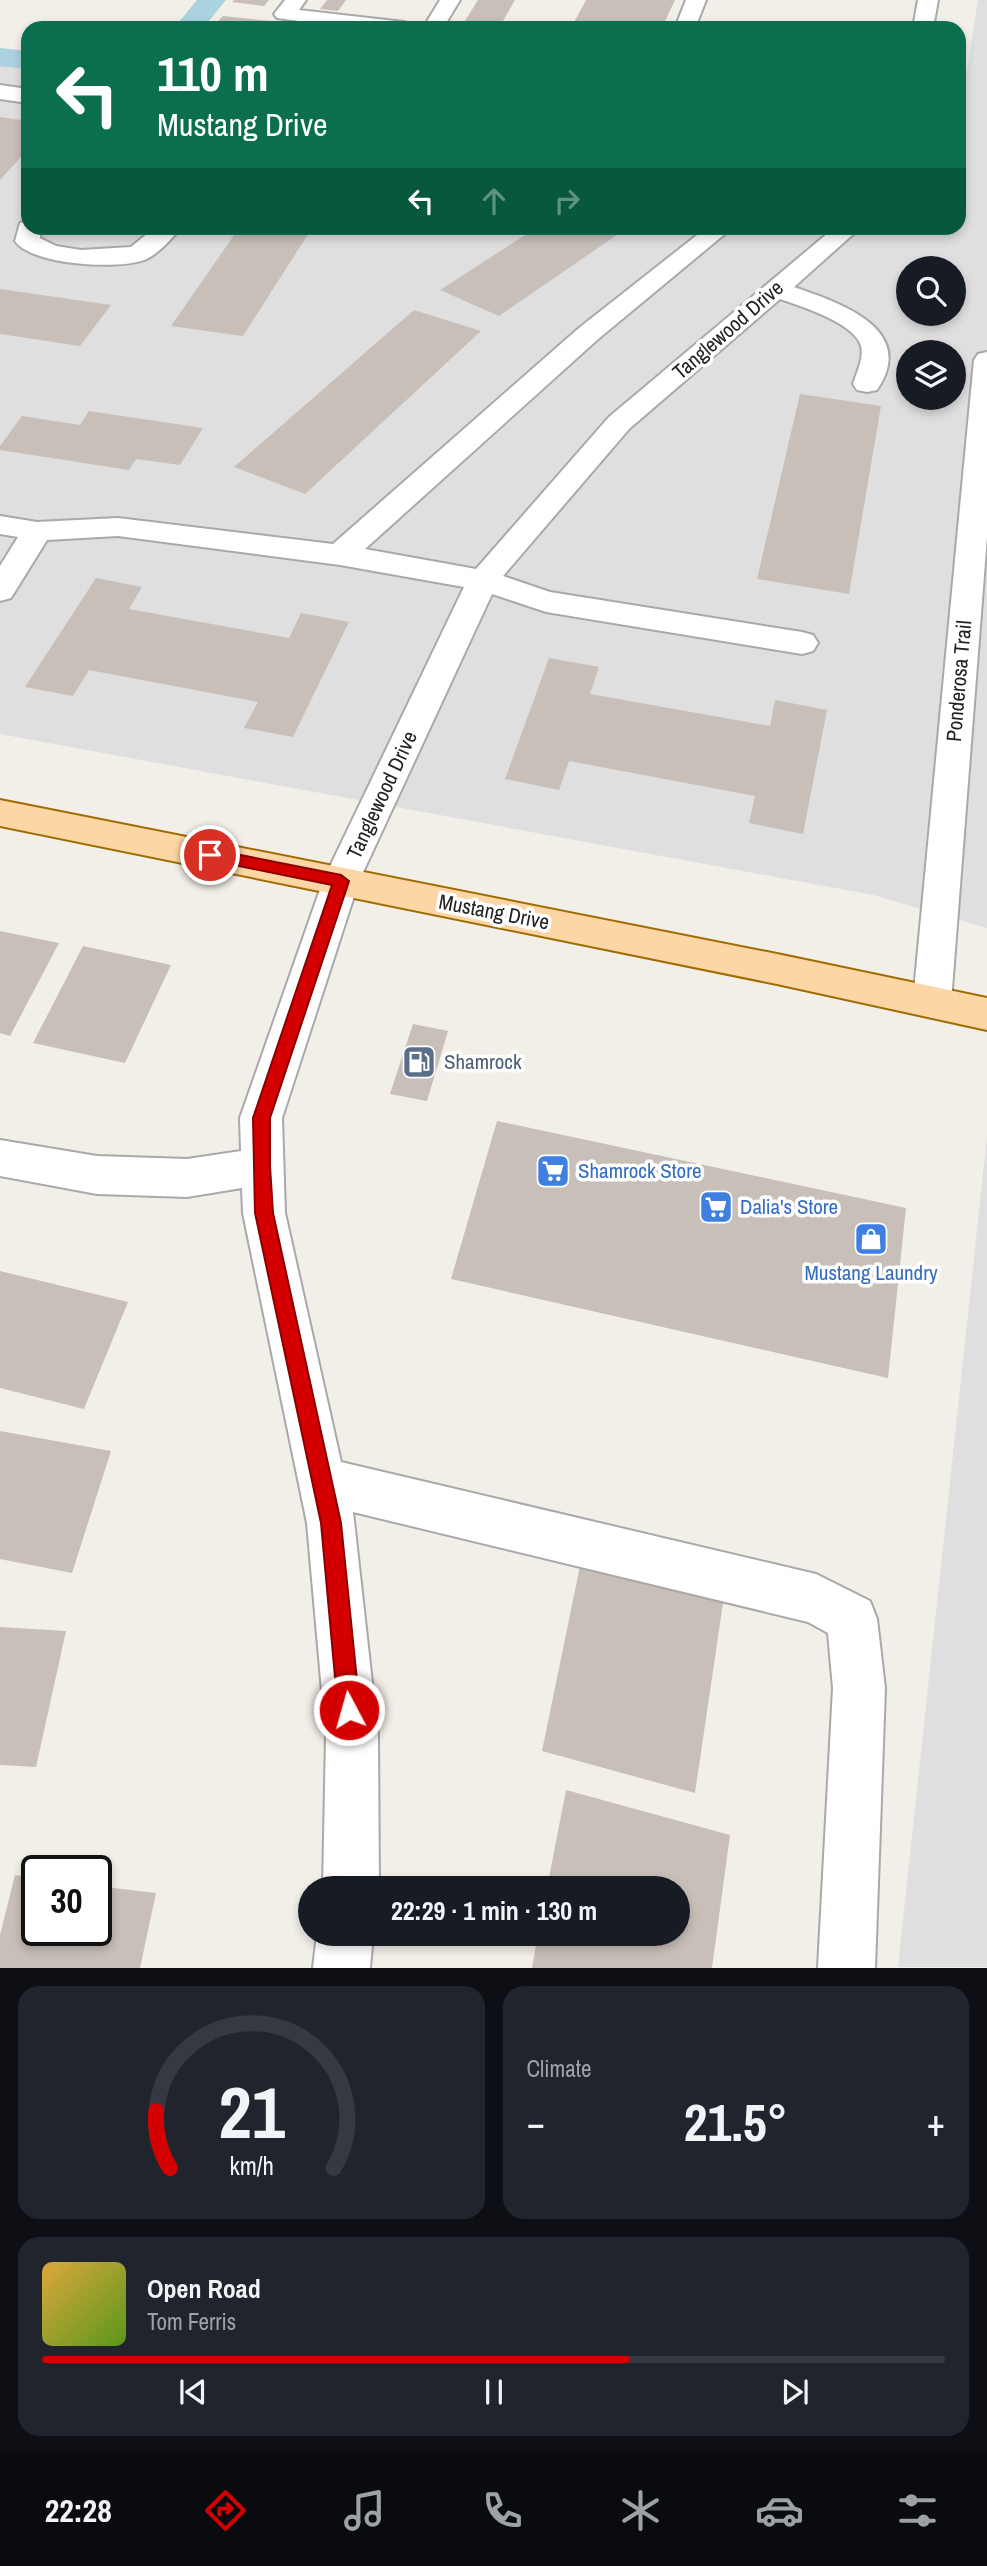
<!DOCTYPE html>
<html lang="en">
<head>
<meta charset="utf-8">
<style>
  body { margin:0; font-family:"Archivo Narrow",sans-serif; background:#20242c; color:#f1f3f6; height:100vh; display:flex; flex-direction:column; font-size:26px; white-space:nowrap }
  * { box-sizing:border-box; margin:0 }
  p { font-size:23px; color:#9ea1a6 }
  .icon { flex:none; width:38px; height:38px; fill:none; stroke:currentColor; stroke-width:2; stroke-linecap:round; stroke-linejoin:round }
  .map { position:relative; height:1968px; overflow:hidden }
  .panel { display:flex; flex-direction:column; gap:18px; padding:18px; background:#0d0f14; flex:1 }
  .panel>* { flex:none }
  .top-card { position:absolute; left:21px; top:21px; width:945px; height:214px; border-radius:21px; box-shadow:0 4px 10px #0003; background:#0b6e4f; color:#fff; overflow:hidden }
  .tools { position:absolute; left:896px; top:256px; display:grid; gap:14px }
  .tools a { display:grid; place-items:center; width:70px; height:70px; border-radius:50%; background:#171b24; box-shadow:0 4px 10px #0003; font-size:35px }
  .speed { position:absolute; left:21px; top:1855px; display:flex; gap:14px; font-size:35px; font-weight:700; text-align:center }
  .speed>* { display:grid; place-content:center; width:91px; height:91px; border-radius:50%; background:#171b24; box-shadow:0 4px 10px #0003; line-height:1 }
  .speed .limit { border:4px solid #111; border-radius:10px; background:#fff; color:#111 }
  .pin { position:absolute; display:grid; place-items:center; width:60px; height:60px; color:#fff; margin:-30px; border:4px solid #fff; border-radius:50%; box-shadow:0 2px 7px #0007 }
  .me { position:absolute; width:77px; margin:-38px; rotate:354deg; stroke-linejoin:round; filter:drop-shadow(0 0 5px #0008) }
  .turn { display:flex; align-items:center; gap:24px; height:147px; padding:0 21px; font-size:32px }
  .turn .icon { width:91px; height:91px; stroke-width:2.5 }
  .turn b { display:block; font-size:49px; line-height:60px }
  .lanes { display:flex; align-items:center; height:66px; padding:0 21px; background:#0003; justify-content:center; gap:35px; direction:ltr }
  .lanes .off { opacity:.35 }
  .big { font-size:52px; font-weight:700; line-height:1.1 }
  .panel .card { flex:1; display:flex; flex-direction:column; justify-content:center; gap:10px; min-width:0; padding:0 24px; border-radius:21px; background:#20242c }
  .panel .dial { align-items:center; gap:0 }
  .dial svg { height:182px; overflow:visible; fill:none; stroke:#363941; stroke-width:7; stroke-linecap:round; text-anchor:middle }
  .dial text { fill:#f1f3f6; stroke:none }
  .song { display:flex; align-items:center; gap:21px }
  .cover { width:84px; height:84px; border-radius:10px; background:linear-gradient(135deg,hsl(40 70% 55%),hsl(90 70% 35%)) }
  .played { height:7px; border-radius:4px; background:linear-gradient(90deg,#d40000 65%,#363941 65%) }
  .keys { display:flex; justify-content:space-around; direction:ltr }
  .heat { display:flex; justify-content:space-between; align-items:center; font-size:38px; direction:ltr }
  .panel .tiles { flex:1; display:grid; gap:18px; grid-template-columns:1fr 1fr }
  .card:last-child { grid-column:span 2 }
  .trip { position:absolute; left:298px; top:1876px; width:392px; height:70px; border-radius:35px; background:#171b24; box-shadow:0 4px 10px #0003; font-weight:700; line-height:70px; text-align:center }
  .tabs { display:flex; height:112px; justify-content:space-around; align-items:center; background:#090b0e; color:#9ea1a6 }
  .tabs .icon { width:49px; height:49px }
  .tabs .current { color:#d40000 }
  .tabs b { font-size:32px; color:#f1f3f6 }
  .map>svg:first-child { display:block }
  .residential { fill:#e0dfdf; fill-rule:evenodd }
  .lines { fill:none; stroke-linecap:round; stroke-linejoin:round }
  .canal { fill:#aad3df; fill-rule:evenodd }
  .building { fill:#c7bfb8 }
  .minor-casing { stroke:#a9a9a9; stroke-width:4 }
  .major-casing { stroke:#a06b00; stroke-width:4 }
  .minor { fill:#fff; fill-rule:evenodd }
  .major { fill:#fcd6a4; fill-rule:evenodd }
  .route { fill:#d40000; stroke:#8a0000; stroke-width:2 }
  .labels { text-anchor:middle; stroke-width:7; stroke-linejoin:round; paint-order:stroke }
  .street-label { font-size:21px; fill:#222; stroke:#fff }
  .service-label { font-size:21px; fill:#4e5e75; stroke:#fff; text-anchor:start }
  .shop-label { font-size:21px; fill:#366cbe; stroke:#fff; text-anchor:start }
</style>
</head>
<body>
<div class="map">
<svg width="987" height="1968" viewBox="0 0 987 1968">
  <rect width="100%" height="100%" fill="#f2efe9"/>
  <!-- residential -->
  <g class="residential">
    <path d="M978 0H987V928L873 895 0 734V65L28 68V228H959V122ZM908 268H954V313H908ZM908 352H954V397H908Z"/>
    <polygon points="987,1137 987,1967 898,1967"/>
  </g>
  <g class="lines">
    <!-- canal -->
    <g class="canal">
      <polygon points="197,0 226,0 203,28 174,28"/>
      <polygon points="0,48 28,51 28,69 0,66"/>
    </g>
  </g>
  <!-- building -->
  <g class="building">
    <polygon points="234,0 269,0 264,6 232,2"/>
    <polygon points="327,0 346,0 338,11 320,9"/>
    <polygon points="478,0 515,0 499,28 463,24"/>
    <polygon points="586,0 675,0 662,28 571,28"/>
    <polygon points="223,16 318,26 318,28 212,28"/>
    <polygon points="0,117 28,121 28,149 0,180"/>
    <polygon points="239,228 312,228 243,336 171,326"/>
    <polygon points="536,228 627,228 499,316 440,290"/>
    <polygon points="0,289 111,305 80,346 0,334"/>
    <polygon points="414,310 481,331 305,494 234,467"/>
    <polygon points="800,394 881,406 849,594 757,579"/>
    <polygon points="89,411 203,428 180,465 136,459 129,470 0,450 0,446 22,416 80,425"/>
    <polygon points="96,578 142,587 129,609 289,638 301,613 349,622 293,737 244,728 258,702 89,670 73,696 25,687"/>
    <polygon points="549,658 599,667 590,694 770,726 775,700 827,710 803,834 749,823 755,796 569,761 559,790 505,779"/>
    <polygon points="0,931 59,943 10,1036 0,1033"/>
    <polygon points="83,946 171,965 125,1063 33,1043"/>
    <polygon points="413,1024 448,1031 427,1101 390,1094"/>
    <polygon points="497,1121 906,1208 888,1378 451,1279"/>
    <polygon points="0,1271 128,1302 84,1409 0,1388"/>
    <polygon points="0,1431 111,1451 72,1573 0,1559"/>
    <polygon points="580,1566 723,1603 695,1793 542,1751"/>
    <polygon points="0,1627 66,1631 36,1767 0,1765"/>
    <polygon points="566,1790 730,1835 712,1968 532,1968 538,1934 677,1934 677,1888 547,1888"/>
    <polygon points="15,1875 37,1878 37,1930 96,1930 96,1886 156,1893 140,1968 0,1968 0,1935"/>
  </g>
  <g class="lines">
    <defs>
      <g id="minor">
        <polygon points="285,0 306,0 299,10 404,22 411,24 414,28 351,28 277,18 274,14"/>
        <polygon points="440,0 460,0 443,28 423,28"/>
        <polygon points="686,0 706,0 695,28 675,28"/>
        <polygon points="918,0 938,0 933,28 913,28"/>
        <polygon points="0,85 28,89 28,103 0,99"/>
        <path d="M28 221V228H41L40 238 56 246 81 250 131 247 154 228H180C173 238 156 256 144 260 118 270 31 265 15 241L20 223Z"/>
        <path d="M706 228H732L597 340 365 549 476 569 609 417 834 228H860L794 287C837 302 919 328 877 390L867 392 857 390 853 384C857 372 864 358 861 346 855 323 800 306 780 299L629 429 503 576 550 592 802 632 813 635 818 643 813 651 802 654 546 612 492 594 359 881 282 1118 285 1213 341 1462 816 1574 870 1601 877 1619 885 1688 875 1968H818L833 1688 828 1633 808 1622 353 1512 378 1736 379 1888H323L326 1736 307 1523 243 1213 242 1188 187 1197 97 1194 0 1176V1140L97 1156 187 1159 241 1151 240 1118 323 881 464 587 340 565 118 536 47 540 11 598 0 601V566L18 537 0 534V516L37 522 118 518 333 544 579 328Z"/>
        <polygon points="987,352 987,536 951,1002 946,1013 932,1018 918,1013 913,1002 974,360 978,354"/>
        <polygon points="317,1934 373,1934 370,1968 313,1968"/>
      </g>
      <polygon id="major" points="0,800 777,954 987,998 987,1030 777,984 0,826"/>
    </defs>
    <!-- minor casing -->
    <use href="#minor" class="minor-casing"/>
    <!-- major casing -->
    <use href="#major" class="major-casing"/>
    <!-- minor -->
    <use href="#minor" class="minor"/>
    <!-- major -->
    <use href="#major" class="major"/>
  </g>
  <!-- route -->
  <polygon class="route" points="210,849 341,875 349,881 270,1118 270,1166 273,1213 341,1523 360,1710 357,1717 349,1721 341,1717 338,1710 321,1523 255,1213 253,1118 332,885 205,859 203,855"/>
  <!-- icons -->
  <defs>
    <symbol id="fuel-square" viewBox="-11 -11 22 22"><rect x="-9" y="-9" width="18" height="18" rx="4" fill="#5c6f8a" stroke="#fff"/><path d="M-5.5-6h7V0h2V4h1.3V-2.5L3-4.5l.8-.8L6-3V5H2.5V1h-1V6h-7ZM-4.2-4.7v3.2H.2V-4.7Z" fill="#fff"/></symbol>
    <symbol id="supermarket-square" viewBox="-11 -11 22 22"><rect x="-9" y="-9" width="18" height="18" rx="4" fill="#3f7fe0" stroke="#fff"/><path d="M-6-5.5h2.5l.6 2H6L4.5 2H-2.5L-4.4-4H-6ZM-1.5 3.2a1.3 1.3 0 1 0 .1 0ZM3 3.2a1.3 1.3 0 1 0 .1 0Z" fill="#fff"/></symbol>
    <symbol id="shop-square" viewBox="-11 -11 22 22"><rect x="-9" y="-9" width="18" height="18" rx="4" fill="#3f7fe0" stroke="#fff"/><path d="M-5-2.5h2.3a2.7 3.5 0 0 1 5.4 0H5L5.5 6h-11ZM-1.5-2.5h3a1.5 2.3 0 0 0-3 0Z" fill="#fff"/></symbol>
  </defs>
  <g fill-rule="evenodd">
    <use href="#fuel-square" x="400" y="1043" width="38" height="38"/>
    <use href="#supermarket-square" x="534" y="1152" width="38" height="38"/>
    <use href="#supermarket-square" x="697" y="1188" width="38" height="38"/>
    <use href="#shop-square" x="852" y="1220" width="38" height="38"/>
  </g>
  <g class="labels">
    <!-- street labels -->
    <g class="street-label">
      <text transform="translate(728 330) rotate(-41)" y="7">Tanglewood Drive</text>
      <text transform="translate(959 681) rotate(-85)" y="7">Ponderosa Trail</text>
      <text transform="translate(382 795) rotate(-65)" y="7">Tanglewood Drive</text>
      <text transform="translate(494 912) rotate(11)" y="7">Mustang Drive</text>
    </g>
    <!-- service labels -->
    <g class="service-label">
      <text x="444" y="1069">Shamrock</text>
    </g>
    <!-- shop labels -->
    <g class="shop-label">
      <text x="578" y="1178">Shamrock Store</text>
      <text x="740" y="1214">Dalia's Store</text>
      <text x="871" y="1280" text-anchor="middle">Mustang Laundry</text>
    </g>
  </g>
</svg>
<div class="tools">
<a><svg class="icon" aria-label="search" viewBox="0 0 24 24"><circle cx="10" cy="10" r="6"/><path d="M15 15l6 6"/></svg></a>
<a><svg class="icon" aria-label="layers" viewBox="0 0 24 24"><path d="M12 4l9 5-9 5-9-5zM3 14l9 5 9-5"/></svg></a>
</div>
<div class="speed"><div class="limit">30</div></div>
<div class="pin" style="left:210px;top:855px;background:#d93025"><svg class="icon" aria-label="arrive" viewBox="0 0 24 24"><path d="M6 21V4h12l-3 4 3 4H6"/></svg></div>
<svg class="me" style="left:349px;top:1710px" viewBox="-20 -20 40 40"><circle r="17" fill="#d40000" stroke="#fff" stroke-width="3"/><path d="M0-11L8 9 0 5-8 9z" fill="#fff"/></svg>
<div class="trip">22:29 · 1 min · 130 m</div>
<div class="top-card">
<div class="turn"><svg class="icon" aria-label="left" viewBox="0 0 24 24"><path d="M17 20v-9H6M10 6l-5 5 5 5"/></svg><div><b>110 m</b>Mustang Drive</div></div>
<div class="lanes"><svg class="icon" aria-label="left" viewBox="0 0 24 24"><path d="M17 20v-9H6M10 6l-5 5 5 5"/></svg><svg class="icon off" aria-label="ahead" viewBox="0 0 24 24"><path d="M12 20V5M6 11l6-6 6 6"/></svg><svg class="icon off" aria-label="right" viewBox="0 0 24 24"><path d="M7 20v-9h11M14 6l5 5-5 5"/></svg></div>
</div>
</div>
<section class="panel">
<div class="tiles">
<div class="card dial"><svg viewBox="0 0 100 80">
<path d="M14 69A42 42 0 1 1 86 69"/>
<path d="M14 69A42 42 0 0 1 8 44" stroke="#d40000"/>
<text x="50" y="56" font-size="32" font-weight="700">21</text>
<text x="50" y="72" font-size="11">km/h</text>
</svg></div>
<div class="card"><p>Climate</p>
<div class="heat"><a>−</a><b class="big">21.5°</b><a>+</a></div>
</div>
<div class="card">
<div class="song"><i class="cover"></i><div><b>Open Road</b><p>Tom Ferris</p></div></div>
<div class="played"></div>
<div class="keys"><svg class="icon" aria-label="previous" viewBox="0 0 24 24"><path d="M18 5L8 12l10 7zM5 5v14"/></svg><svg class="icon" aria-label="pause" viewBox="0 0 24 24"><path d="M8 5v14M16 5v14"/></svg><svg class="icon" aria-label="next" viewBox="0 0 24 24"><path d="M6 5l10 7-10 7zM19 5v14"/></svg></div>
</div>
</div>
</section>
<nav class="tabs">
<b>22:28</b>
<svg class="icon current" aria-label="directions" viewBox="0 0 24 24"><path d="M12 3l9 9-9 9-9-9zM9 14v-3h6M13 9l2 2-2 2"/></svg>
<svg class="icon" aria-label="music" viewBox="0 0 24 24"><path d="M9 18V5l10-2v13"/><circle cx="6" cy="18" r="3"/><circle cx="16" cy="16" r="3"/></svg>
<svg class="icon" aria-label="phone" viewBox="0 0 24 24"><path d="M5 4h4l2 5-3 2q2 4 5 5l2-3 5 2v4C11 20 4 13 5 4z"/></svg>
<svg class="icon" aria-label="climate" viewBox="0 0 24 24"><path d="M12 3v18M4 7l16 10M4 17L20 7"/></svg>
<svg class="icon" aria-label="car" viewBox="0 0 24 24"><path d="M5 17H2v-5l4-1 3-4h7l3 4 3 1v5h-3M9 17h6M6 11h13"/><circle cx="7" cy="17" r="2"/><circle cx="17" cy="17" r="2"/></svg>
<svg class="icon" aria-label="filters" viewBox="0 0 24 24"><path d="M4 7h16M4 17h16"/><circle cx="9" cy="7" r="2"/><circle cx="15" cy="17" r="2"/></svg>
</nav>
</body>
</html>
